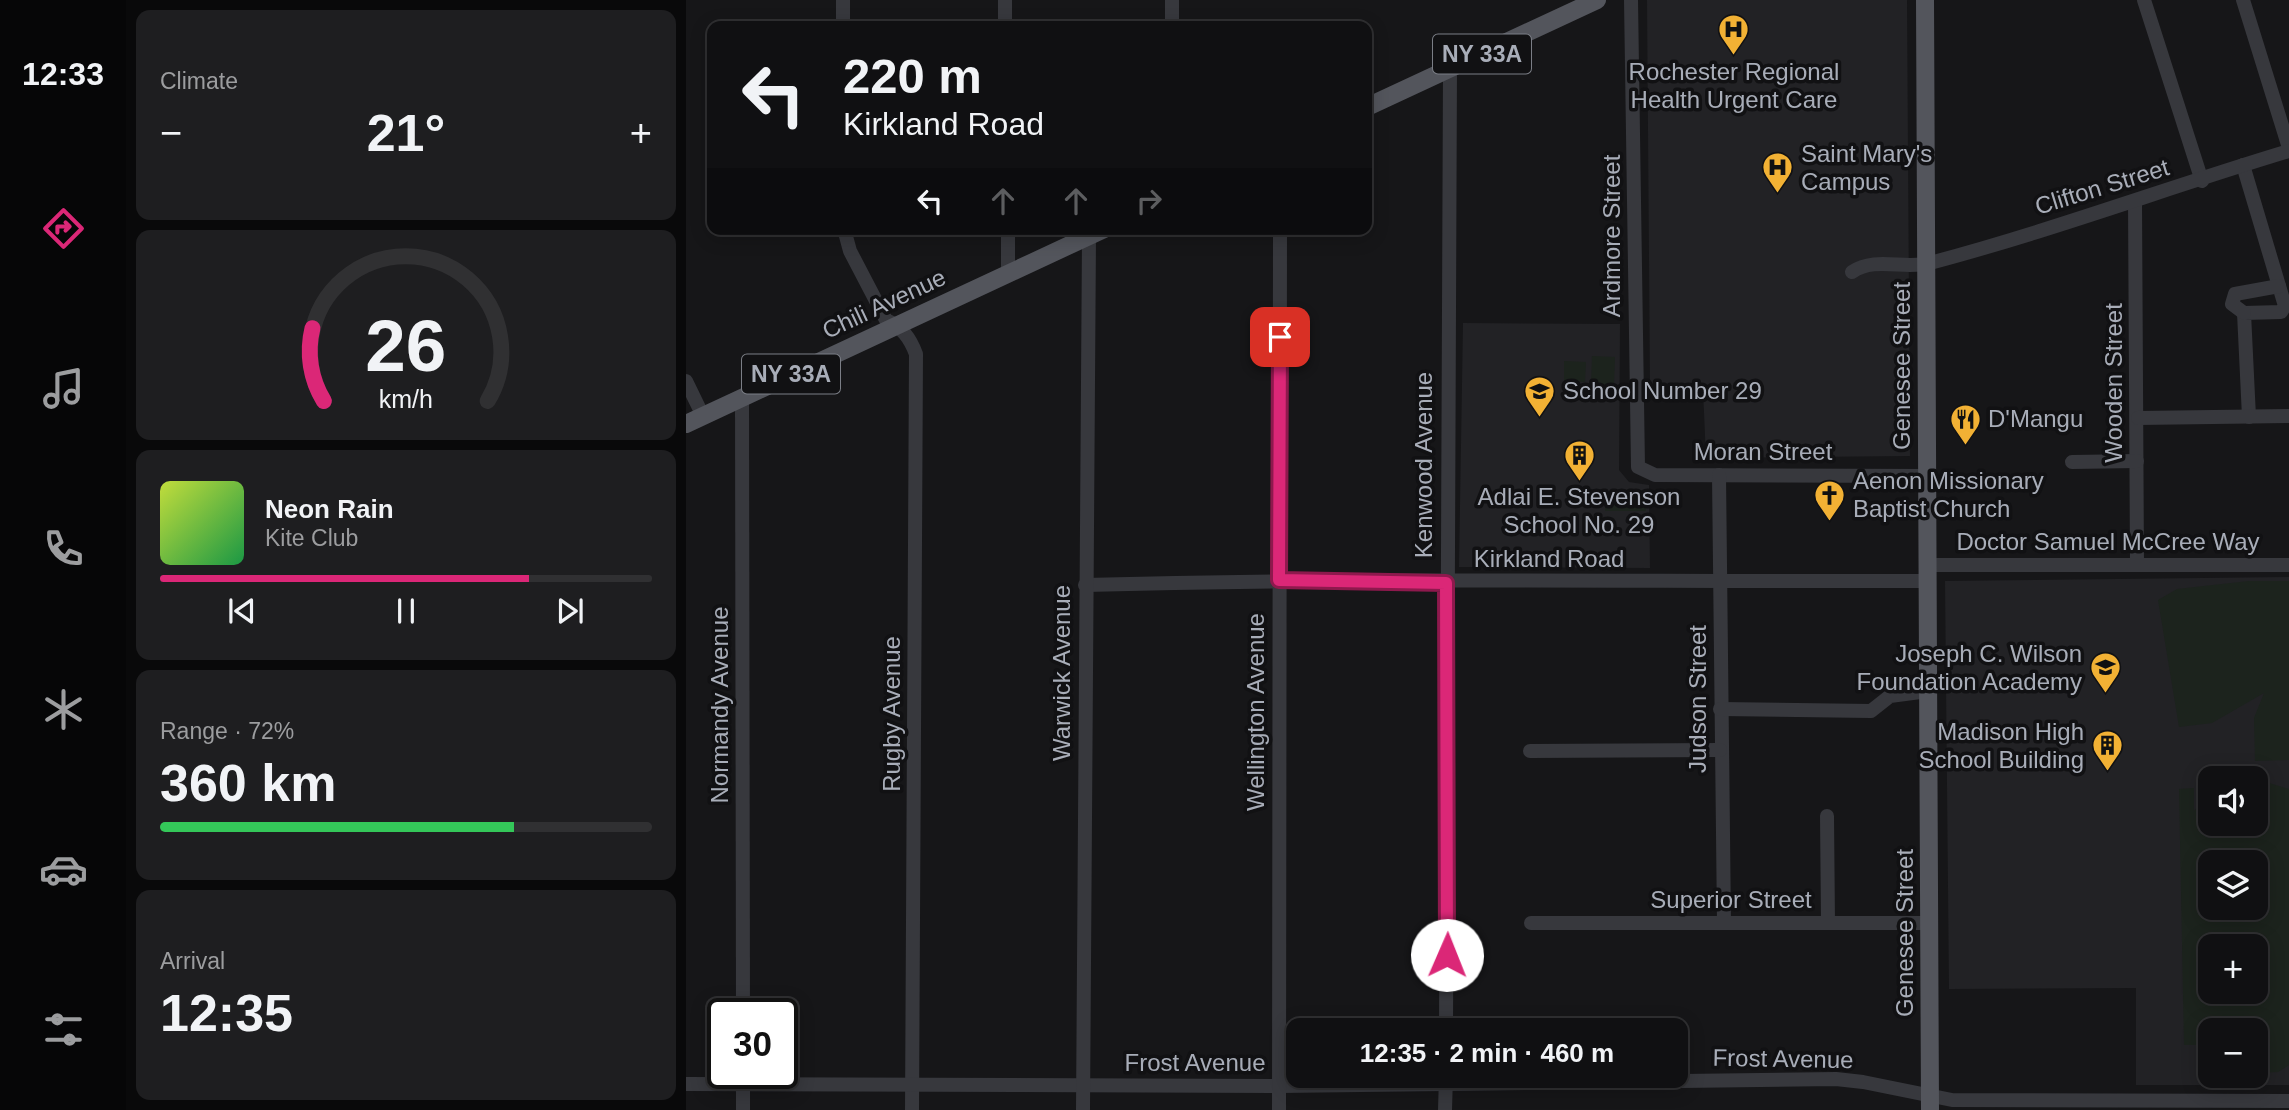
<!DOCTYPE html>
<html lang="en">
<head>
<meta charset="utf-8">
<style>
  body { margin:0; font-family:Helvetica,sans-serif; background:#1e1e20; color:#f1f3f6; height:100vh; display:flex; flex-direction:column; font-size:26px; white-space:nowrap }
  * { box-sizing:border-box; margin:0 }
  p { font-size:23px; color:#9c9d9f }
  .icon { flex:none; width:38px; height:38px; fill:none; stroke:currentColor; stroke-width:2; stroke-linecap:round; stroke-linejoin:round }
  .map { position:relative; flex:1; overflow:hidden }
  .panel { display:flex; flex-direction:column; gap:10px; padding:10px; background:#09090a; width:560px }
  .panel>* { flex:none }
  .hud { position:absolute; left:21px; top:21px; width:665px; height:214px; border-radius:14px; box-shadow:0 4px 18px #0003,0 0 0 2px #303032; background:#101012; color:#f1f3f6; overflow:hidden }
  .buttons { position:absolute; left:1512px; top:766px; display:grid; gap:14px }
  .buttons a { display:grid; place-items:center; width:70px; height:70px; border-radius:14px; background:#101012; box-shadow:0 4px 18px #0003,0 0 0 2px #303032; font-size:35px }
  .speed { position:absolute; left:21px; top:998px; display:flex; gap:14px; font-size:35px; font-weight:700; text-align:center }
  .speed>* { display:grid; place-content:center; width:91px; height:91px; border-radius:50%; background:#101012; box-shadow:0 4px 18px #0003,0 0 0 2px #303032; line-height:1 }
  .speed .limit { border:4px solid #111; border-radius:10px; background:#fff; color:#111 }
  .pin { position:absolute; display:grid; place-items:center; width:60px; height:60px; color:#fff; margin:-30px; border-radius:14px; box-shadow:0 4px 10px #0006 }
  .me { position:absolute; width:77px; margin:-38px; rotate:1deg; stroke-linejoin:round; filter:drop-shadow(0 0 5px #0008) }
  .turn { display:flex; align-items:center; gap:24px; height:147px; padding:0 21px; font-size:32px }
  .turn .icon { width:91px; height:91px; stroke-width:2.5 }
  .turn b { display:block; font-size:49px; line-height:60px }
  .lanes { display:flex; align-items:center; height:66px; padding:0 21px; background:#0003; justify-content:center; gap:35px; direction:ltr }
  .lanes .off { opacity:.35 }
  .big { font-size:52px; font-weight:800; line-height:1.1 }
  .panel .tile { flex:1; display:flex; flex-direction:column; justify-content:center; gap:10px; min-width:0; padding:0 24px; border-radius:14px; background:#1e1e20 }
  .panel .dial { align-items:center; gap:0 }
  .dial svg { height:182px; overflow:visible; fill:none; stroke:#303032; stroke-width:7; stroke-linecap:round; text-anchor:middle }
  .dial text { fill:#f1f3f6; stroke:none }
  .song { display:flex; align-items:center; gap:21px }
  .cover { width:84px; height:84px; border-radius:10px; background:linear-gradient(135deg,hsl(70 70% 55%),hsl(140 70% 35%)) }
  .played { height:7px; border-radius:4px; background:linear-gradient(90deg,#db2777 75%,#303032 75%) }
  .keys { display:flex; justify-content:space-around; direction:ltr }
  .heat { display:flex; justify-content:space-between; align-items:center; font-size:38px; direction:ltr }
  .charge { height:10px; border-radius:5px; background:linear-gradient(90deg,#34c759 72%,#303032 0) }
  .trip { position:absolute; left:600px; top:1018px; width:402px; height:70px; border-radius:14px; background:#101012; box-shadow:0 4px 18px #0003,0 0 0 2px #303032; font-weight:800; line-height:70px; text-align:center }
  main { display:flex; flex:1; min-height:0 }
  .tab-bar { display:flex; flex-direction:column; width:126px; justify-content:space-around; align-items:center; background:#060607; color:#9c9d9f }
  .tab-bar .icon { width:49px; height:49px }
  .tab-bar .selected { color:#db2777 }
  .tab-bar b { font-size:32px; color:#f1f3f6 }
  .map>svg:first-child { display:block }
  .built { fill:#222225; fill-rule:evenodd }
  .green { fill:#1c231d; fill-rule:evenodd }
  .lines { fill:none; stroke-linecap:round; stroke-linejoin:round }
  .minor { stroke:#37383d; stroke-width:14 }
  .major { stroke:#53555c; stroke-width:18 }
  .route-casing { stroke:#8e194d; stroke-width:18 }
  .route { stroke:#db2777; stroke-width:12 }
  .labels { text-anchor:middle; stroke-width:7; stroke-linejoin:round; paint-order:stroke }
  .shield { fill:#111113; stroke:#7b7e86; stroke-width:2 }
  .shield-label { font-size:23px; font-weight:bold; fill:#a8adb8 }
  .poi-label { font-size:24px; fill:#a8adb8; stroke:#111113; text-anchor:start }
  .street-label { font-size:24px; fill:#a8adb8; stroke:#111113 }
</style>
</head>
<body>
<main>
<nav class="tab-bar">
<b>12:33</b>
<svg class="icon selected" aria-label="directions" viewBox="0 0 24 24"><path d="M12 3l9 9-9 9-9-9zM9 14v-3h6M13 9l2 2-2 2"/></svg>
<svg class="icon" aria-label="music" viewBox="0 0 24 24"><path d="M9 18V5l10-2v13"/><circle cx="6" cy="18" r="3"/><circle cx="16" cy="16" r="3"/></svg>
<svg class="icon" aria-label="phone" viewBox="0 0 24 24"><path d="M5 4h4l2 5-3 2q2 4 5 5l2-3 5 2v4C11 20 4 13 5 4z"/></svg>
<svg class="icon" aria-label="climate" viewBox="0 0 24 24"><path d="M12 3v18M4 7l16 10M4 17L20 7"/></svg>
<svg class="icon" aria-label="car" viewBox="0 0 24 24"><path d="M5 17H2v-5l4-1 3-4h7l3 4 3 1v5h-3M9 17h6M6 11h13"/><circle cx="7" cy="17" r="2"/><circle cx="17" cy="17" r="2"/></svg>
<svg class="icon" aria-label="filters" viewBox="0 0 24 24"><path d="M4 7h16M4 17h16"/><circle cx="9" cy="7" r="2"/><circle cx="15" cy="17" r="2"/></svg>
</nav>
<section class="panel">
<div class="tile"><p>Climate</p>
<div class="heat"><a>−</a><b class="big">21°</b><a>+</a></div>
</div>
<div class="tile dial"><svg viewBox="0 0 100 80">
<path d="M14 69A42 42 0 1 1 86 69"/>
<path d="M14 69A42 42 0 0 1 9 37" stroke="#db2777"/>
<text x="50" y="56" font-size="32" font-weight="700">26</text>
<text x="50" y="72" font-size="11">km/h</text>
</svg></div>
<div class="tile">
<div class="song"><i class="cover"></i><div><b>Neon Rain</b><p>Kite Club</p></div></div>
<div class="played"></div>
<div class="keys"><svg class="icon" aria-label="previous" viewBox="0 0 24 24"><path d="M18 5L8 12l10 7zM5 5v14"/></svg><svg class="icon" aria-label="pause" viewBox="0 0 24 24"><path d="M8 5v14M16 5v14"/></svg><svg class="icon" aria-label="next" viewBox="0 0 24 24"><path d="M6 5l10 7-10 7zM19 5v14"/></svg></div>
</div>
<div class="tile"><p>Range · 72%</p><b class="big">360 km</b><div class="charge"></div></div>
<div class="tile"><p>Arrival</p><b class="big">12:35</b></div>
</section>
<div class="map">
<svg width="1603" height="1110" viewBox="0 0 1603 1110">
  <rect width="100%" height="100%" fill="#161618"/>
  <!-- built -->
  <g class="built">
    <polygon points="961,0 1221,0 1224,456 1020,458 1017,390 964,390"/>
    <polygon points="777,323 934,324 933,470 943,482 963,485 964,568 773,567"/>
    <path d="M1603 577V1085H1450V988L1263 989 1259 581ZM1524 779H1570V824H1524ZM1524 863H1570V908H1524ZM1524 947H1570V992H1524ZM1524 1031H1570V1076H1524Z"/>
  </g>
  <!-- green -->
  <g class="green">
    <polygon points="906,356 929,357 928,385 905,384"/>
    <polygon points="878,361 900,362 899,382 878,381"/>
    <polygon points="960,490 960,511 919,511 919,491"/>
    <polygon points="1563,581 1603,581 1603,760 1569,761 1568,718 1578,693 1526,723 1493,727 1472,600 1491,589"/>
    <path d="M1570 779 1603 789V1065L1592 1072 1570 1073V1031H1524V1058L1510 1045H1498L1493 789 1508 788V811L1524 792V824H1570ZM1524 863H1570V908H1524ZM1524 947H1570V992H1524Z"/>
  </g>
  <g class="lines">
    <!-- minor -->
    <g class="minor">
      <polyline points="157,0 157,26"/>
      <polyline points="319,0 319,26"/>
      <polyline points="486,0 486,26"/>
      <polyline points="945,0 952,467 969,475 1242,476"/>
      <polyline points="1458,0 1516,181"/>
      <polyline points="1557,0 1603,148"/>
      <polyline points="1557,165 1599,306 1595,312 1558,313 1563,417"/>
      <polyline points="1449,201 1451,565"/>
      <path d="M158 229 164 251 200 320C216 327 224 338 230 354L226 1110"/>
      <polyline points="322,229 322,274"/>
      <path d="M1166 272C1189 256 1219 270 1244 263 1365 231 1483 187 1603 151"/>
      <polyline points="1558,313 1546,304 1549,294 1593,286"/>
      <polyline points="0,381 17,416"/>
      <polyline points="56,397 57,1013"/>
      <polyline points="1452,418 1603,416"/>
      <polyline points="1386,462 1451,461"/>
      <polyline points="1033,475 1038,923"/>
      <polyline points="1242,565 1603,565"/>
      <path d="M399 585C680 577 961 582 1242 581"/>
      <polyline points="1034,709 1185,711 1204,696 1242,691"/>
      <polyline points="844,751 1034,750"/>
      <polyline points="1141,816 1142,923"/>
      <polyline points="845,923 1244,923"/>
      <polyline points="760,1031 764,68"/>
      <polyline points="0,1084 594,1086 1150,1079 1177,1082 1266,1100 1603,1101"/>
      <polyline points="57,1110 57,1073"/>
      <polyline points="397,1110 403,236"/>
      <polyline points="593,1110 594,229"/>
      <polyline points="759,1110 760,1076"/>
    </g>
    <!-- major -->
    <g class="major">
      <polyline points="1239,0 1244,1110"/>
      <polyline points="681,107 911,0"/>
      <polyline points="0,424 418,229"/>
    </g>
  </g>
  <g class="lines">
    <defs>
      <polyline id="route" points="594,337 593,580 760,583 761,955"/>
    </defs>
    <!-- route casing -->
    <use href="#route" class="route-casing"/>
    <!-- route -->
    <use href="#route" class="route"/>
  </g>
  <!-- icons -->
  <defs>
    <symbol id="hospital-pin" viewBox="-11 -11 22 30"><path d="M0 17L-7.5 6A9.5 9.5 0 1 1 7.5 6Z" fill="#f2b134" stroke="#111113"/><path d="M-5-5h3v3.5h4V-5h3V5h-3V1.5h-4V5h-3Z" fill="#111"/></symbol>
    <symbol id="school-pin" viewBox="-11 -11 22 30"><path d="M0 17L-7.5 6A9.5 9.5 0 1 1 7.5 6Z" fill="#f2b134" stroke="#111113"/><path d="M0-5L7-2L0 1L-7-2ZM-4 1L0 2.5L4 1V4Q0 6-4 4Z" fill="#111"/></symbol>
    <symbol id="restaurant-pin" viewBox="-11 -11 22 30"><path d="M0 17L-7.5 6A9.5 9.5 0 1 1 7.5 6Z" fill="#f2b134" stroke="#111113"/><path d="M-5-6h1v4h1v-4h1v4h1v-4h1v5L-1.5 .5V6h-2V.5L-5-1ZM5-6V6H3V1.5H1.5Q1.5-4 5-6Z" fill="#111"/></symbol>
    <symbol id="building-pin" viewBox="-11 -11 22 30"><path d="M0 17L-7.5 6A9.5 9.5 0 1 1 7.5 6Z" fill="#f2b134" stroke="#111113"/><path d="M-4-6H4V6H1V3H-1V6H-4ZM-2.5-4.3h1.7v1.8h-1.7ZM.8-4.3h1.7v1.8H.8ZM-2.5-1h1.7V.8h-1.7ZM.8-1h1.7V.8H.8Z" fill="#111"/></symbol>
    <symbol id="church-pin" viewBox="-11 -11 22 30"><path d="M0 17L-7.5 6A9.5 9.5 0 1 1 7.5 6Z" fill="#f2b134" stroke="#111113"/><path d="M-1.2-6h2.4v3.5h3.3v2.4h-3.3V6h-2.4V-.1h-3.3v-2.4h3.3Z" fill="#111"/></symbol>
  </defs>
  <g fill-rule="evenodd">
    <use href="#hospital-pin" x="1030" y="12" width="35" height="47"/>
    <use href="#hospital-pin" x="1074" y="150" width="35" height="47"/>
    <use href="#school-pin" x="836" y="374" width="35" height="47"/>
    <use href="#restaurant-pin" x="1262" y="402" width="35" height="47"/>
    <use href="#building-pin" x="876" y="438" width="35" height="47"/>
    <use href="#church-pin" x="1126" y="478" width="35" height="47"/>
    <use href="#school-pin" x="1402" y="650" width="35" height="47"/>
    <use href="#building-pin" x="1404" y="728" width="35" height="47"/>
  </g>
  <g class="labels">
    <!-- shield labels -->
    <g class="shield">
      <rect x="747" y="34.5" width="98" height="39" rx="5"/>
      <rect x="56" y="354.5" width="98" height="39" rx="5"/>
    </g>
    <g class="shield-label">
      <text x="796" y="62">NY 33A</text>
      <text x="105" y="382">NY 33A</text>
    </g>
    <!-- poi labels -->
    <g class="poi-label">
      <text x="1048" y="80" text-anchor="middle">Rochester Regional<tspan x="1048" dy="28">Health Urgent Care</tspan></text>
      <text x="1115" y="162">Saint Mary's<tspan x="1115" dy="28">Campus</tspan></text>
      <text x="877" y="399">School Number 29</text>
      <text x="1302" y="427">D'Mangu</text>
      <text x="1167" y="489">Aenon Missionary<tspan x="1167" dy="28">Baptist Church</tspan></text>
      <text x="893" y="505" text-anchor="middle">Adlai E. Stevenson<tspan x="893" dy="28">School No. 29</tspan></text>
      <text x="1396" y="662" text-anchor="end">Joseph C. Wilson<tspan x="1396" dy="28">Foundation Academy</tspan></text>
      <text x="1398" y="740" text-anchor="end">Madison High<tspan x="1398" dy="28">School Building</tspan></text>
    </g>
    <!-- street labels -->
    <g class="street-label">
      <text transform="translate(1416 187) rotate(-17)" y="8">Clifton Street</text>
      <text transform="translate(926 236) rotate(-90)" y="8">Ardmore Street</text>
      <text transform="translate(198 304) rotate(-25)" y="8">Chili Avenue</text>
      <text transform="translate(1216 366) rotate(-90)" y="8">Genesee Street</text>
      <text transform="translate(1428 383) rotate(-90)" y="8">Wooden Street</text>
      <text x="1077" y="460">Moran Street</text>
      <text transform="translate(738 465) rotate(-90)" y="8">Kenwood Avenue</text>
      <text x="1422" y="550">Doctor Samuel McCree Way</text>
      <text x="863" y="567">Kirkland Road</text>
      <text transform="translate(376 673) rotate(-90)" y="8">Warwick Avenue</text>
      <text transform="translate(1012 699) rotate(-90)" y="8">Judson Street</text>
      <text transform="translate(34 705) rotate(-90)" y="8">Normandy Avenue</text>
      <text transform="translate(570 712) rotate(-90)" y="8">Wellington Avenue</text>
      <text transform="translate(206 714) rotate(-90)" y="8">Rugby Avenue</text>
      <text x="1045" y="908">Superior Street</text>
      <text transform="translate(1219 933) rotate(-90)" y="8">Genesee Street</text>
      <text transform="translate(1097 1059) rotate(1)" y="8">Frost Avenue</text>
      <text x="509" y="1071">Frost Avenue</text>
    </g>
  </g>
</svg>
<div class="buttons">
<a><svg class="icon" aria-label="sound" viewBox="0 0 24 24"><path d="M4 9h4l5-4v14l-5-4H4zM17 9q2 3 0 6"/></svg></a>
<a><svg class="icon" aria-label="layers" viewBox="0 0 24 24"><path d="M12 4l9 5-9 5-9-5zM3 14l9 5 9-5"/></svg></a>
<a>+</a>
<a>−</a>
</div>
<div class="speed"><div class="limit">30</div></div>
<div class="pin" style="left:594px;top:337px;background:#d93025"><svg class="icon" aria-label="arrive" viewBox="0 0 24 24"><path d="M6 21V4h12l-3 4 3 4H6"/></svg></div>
<svg class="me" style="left:761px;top:955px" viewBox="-20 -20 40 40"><circle r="19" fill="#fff"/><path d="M0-13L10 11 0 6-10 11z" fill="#db2777"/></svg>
<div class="trip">12:35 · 2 min · 460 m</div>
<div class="hud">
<div class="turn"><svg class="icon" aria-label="left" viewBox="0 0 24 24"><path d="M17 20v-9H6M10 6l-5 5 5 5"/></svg><div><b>220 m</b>Kirkland Road</div></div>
<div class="lanes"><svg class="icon" aria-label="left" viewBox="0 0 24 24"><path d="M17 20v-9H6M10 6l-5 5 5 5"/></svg><svg class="icon off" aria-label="ahead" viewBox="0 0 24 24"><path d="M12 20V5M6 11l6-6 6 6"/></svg><svg class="icon off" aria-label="ahead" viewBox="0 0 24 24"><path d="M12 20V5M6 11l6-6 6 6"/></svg><svg class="icon off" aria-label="right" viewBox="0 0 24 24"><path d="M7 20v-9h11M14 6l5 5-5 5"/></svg></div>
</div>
</div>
</main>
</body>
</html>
